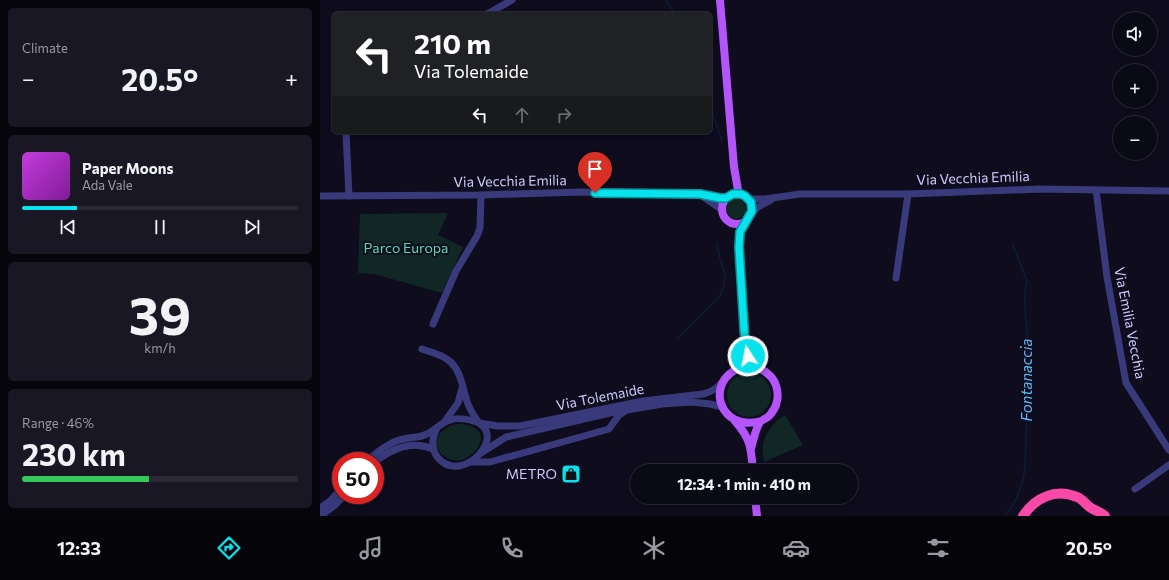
<!DOCTYPE html>
<html lang="en">
<head>
<meta charset="utf-8">
<style>
  body { margin:0; font-family:Commissioner,sans-serif; background:#181723; color:#f1f3f6; height:100vh; display:flex; flex-direction:column; font-size:15px; white-space:nowrap }
  * { box-sizing:border-box; margin:0 }
  p { font-size:13px; color:#999aa1 }
  .icon { flex:none; width:22px; height:22px; fill:none; stroke:currentColor; stroke-width:2; stroke-linecap:round; stroke-linejoin:round }
  .map { position:relative; flex:1; overflow:hidden }
  .sheet { display:flex; flex-direction:column; gap:8px; padding:8px; background:#06050c; width:320px }
  .sheet>* { flex:none }
  .hud { position:absolute; left:12px; top:12px; width:380px; height:122px; border-radius:6px; box-shadow:0 2px 10px #0003,0 0 0 1px #2a2a35; background:#202124; color:#fff; overflow:hidden }
  .controls { position:absolute; left:793px; top:12px; display:grid; gap:8px }
  .controls a { display:grid; place-items:center; width:44px; height:44px; border-radius:50%; background:#0a0916; box-shadow:0 2px 10px #0003,0 0 0 1px #2a2a35; font-size:20px }
  .speed { position:absolute; left:12px; top:452px; display:flex; gap:8px; font-size:20px; font-weight:700; text-align:center }
  .speed>* { display:grid; place-content:center; width:52px; height:52px; border-radius:50%; background:#0a0916; box-shadow:0 2px 10px #0003,0 0 0 1px #2a2a35; line-height:1 }
  .speed .limit { border:6px solid #d22; background:#fff; color:#111 }
  .pin { position:absolute; display:grid; place-items:center; width:34px; height:34px; color:#fff; margin:-41px -17px; border-radius:50% 50% 50% 0; rotate:-45deg; box-shadow:0 0 4px #0007 }
  .pin .icon { rotate:45deg }
  .me { position:absolute; width:44px; margin:-22px; rotate:349deg; stroke-linejoin:round; filter:drop-shadow(0 0 3px #0008) }
  .turn { display:flex; align-items:center; gap:14px; height:84px; padding:0 16px; font-size:18px }
  .turn .icon { width:52px; height:52px; stroke-width:2.5 }
  .turn b { display:block; font-size:28px; line-height:34px }
  .lanes { display:flex; align-items:center; height:38px; padding:0 16px; background:#0003; justify-content:center; gap:20px; direction:ltr }
  .lanes .off { opacity:.35 }
  .big { font-size:30px; font-weight:700; line-height:1.1 }
  .sheet .widget { flex:1; display:flex; flex-direction:column; justify-content:center; gap:6px; min-width:0; padding:0 14px; border-radius:6px; background:#181723 }
  .sheet .dial { align-items:center; gap:0 }
  .dial b { font-size:52px; line-height:1 }
  .song { display:flex; align-items:center; gap:12px }
  .cover { width:48px; height:48px; border-radius:6px; background:linear-gradient(135deg,hsl(290 70% 55%),hsl(290 70% 35%)) }
  .played { height:4px; border-radius:2px; background:linear-gradient(90deg,#08e2ec 20%,#2a2a35 20%) }
  .keys { display:flex; justify-content:space-around; direction:ltr }
  .heat { display:flex; justify-content:space-between; align-items:center; font-size:22px; direction:ltr }
  .charge { height:6px; border-radius:3px; background:linear-gradient(90deg,#34c759 46%,#2a2a35 0) }
  .trip { position:absolute; left:310px; top:464px; width:228px; height:40px; border-radius:20px; background:#0a0916; box-shadow:0 2px 10px #0003,0 0 0 1px #2a2a35; font-weight:700; line-height:40px; text-align:center }
  .tab-bar { display:flex; height:64px; justify-content:space-around; align-items:center; background:#040409; color:#999aa1 }
  .tab-bar .icon { width:28px; height:28px }
  .tab-bar .active { color:#08e2ec }
  .tab-bar b { font-size:18px; color:#f1f3f6 }
  main { display:flex; flex:1; min-height:0 }
  .map>svg:first-child { display:block }
  .green { fill:#102725 }
  .lines { fill:none; stroke-linecap:round; stroke-linejoin:round }
  .stream { stroke:#0a1d38; stroke-width:1.5 }
  .minor { stroke:#393a7b; stroke-width:7 }
  .major { stroke:#b355fa; stroke-width:8 }
  .highway { stroke:#f949a7; stroke-width:10 }
  .route-casing { stroke:#059399; stroke-width:10 }
  .route { stroke:#08e2ec; stroke-width:7 }
  .labels { text-anchor:middle; stroke-width:4; stroke-linejoin:round; paint-order:stroke }
  .street-label { font-size:14px; fill:#cdcafd; stroke:#0e0c1d }
  .park-label { font-size:14px; fill:#59dab3; stroke:#0e0c1d }
  .poi-label { font-size:14px; fill:#cdcafd; stroke:#0e0c1d; text-anchor:end }
  .water-label { font-size:15px; font-style:italic; fill:#5bb9fa; stroke:#0e0c1d }
</style>
</head>
<body>
<main>
<section class="sheet">
<div class="widget"><p>Climate</p>
<div class="heat"><a>−</a><b class="big">20.5°</b><a>+</a></div>
</div>
<div class="widget">
<div class="song"><i class="cover"></i><div><b>Paper Moons</b><p>Ada Vale</p></div></div>
<div class="played"></div>
<div class="keys"><svg class="icon" aria-label="previous" viewBox="0 0 24 24"><path d="M18 5L8 12l10 7zM5 5v14"/></svg><svg class="icon" aria-label="pause" viewBox="0 0 24 24"><path d="M8 5v14M16 5v14"/></svg><svg class="icon" aria-label="next" viewBox="0 0 24 24"><path d="M6 5l10 7-10 7zM19 5v14"/></svg></div>
</div>
<div class="widget dial"><b>39</b><p>km/h</p></div>
<div class="widget"><p>Range · 46%</p><b class="big">230 km</b><div class="charge"></div></div>
</section>
<div class="map">
<svg width="849" height="516" viewBox="0 0 849 516">
  <rect width="100%" height="100%" fill="#0e0c1d"/>
  <!-- green -->
  <g class="green">
    <circle cx="416" cy="209" r="10"/>
    <polygon points="128,213 118,235 143,247 122,293 54,274 38,273 40,214"/>
    <circle cx="429" cy="395" r="22"/>
    <path d="M465 415 483 445 444 462C443 457 442 451 443 446 444 434 455 420 465 415Z"/>
    <path d="M137 424C186 424 148 476 124 456 108 444 121 426 137 424Z"/>
  </g>
  <g class="lines">
    <!-- stream -->
    <g class="stream">
      <polyline points="346,0 353,11"/>
      <polyline points="390,105 402,141"/>
      <polyline points="357,339 399,297 404,286 405,274 400,259 397,243"/>
      <polyline points="685,516 696,499 703,481 705,467 709,353 705,310 705,291 707,281 692,243"/>
    </g>
    <!-- minor -->
    <g class="minor">
      <polyline points="167,14 192,0"/>
      <polyline points="26,132 29,196"/>
      <polyline points="776,190 787,277 806,383 849,450"/>
      <polyline points="0,196 161,195 260,192 380,195 395,198 406,198"/>
      <polyline points="385,198 401,209"/>
      <polyline points="427,198 433,199 445,199 480,194 588,194 719,189 849,191"/>
      <polyline points="431,214 438,207 451,200"/>
      <polyline points="576,278 588,194"/>
      <polyline points="113,324 136,271 157,236 160,228 161,195"/>
      <path d="M102 349C110 352 121 354 128 360 141 369 142 387 147 401 149 409 154 416 159 423L178 426H200L323 401 383 394C391 392 397 389 402 382"/>
      <polyline points="125,421 138,403 142,388"/>
      <polyline points="161,453 186,437 290,413 342,404 371,402 390,404 402,407"/>
      <path d="M47 461C57 452 70 442 83 439 91 437 99 438 107 434 115 431 121 422 130 420 137 417 146 419 154 421 190 433 144 485 119 459 110 449 112 438 117 428"/>
      <path d="M55 462C73 448 92 440 113 449"/>
      <polyline points="150,462 170,462 289,429 299,415 305,411"/>
      <polyline points="815,489 849,465"/>
      <polyline points="0,508 10,501 21,489"/>
      <polyline points="0,516 14,506 25,495"/>
    </g>
    <!-- major -->
    <g class="major">
      <polyline points="400,0 414,167 418,190 420,194"/>
      <circle cx="417" cy="209" r="15"/>
      <polyline points="428,218 420,232 419,247 425,343 428,356 434,366"/>
      <polyline points="414,370 423,357 424,346"/>
      <path d="M415 421C431 439 431 448 433 471"/>
      <path d="M431 448C434 439 435 430 440 422 442 420 445 419 448 417 452 413 456 407 457 401 459 392 456 380 448 374 440 367 430 364 420 368 384 381 399 433 441 421"/>
      <polyline points="435,497 437,516"/>
    </g>
    <!-- highway -->
    <path class="highway" d="M703 516C715 498 735 488 757 497 763 499 766 505 771 508 776 511 781 512 785 516"/>
  </g>
  <g class="lines">
    <defs>
      <polyline id="route" points="275,193 380,194 400,198 406,198 413,194 421,194 425,196 431,202 432,211 420,232 419,247 425,343 428,356"/>
    </defs>
    <!-- route casing -->
    <use href="#route" class="route-casing"/>
    <!-- route -->
    <use href="#route" class="route"/>
  </g>
  <!-- icons -->
  <defs>
    <symbol id="shop-square" viewBox="-11 -11 22 22"><rect x="-9" y="-9" width="18" height="18" rx="4" fill="#08e2ec" stroke="#0e0c1d"/><path d="M-5-2.5h2.3a2.7 3.5 0 0 1 5.4 0H5L5.5 6h-11ZM-1.5-2.5h3a1.5 2.3 0 0 0-3 0Z" fill="#111"/></symbol>
  </defs>
  <g fill-rule="evenodd">
    <use href="#shop-square" x="240" y="463" width="22" height="22"/>
  </g>
  <g class="labels">
    <!-- street labels -->
    <g class="street-label">
      <text transform="translate(653 178) rotate(-2)" y="5">Via Vecchia Emilia</text>
      <text transform="translate(190 181) rotate(-1)" y="5">Via Vecchia Emilia</text>
      <text transform="translate(810 323) rotate(79)" y="5">Via Emilia Vecchia</text>
      <text transform="translate(280 397) rotate(-11)" y="5">Via Tolemaide</text>
    </g>
    <!-- park labels -->
    <g class="park-label">
      <text x="86" y="253">Parco Europa</text>
    </g>
    <!-- poi labels -->
    <g class="poi-label">
      <text x="237" y="479">METRO</text>
    </g>
    <!-- water labels -->
    <g class="water-label">
      <text transform="translate(707 380) rotate(-90)" y="5">Fontanaccia</text>
    </g>
  </g>
</svg>
<div class="controls">
<a><svg class="icon" aria-label="sound" viewBox="0 0 24 24"><path d="M4 9h4l5-4v14l-5-4H4zM17 9q2 3 0 6"/></svg></a>
<a>+</a>
<a>−</a>
</div>
<div class="speed"><div class="limit">50</div></div>
<div class="pin" style="left:275px;top:193px;background:#d93025"><svg class="icon" aria-label="arrive" viewBox="0 0 24 24"><path d="M6 21V4h12l-3 4 3 4H6"/></svg></div>
<svg class="me" style="left:428px;top:356px" viewBox="-20 -20 40 40"><circle r="17" fill="#08e2ec" stroke="#fff" stroke-width="3"/><path d="M0-11L8 9 0 5-8 9z" fill="#fff"/></svg>
<div class="trip">12:34 · 1 min · 410 m</div>
<div class="hud">
<div class="turn"><svg class="icon" aria-label="left" viewBox="0 0 24 24"><path d="M17 20v-9H6M10 6l-5 5 5 5"/></svg><div><b>210 m</b>Via Tolemaide</div></div>
<div class="lanes"><svg class="icon" aria-label="left" viewBox="0 0 24 24"><path d="M17 20v-9H6M10 6l-5 5 5 5"/></svg><svg class="icon off" aria-label="ahead" viewBox="0 0 24 24"><path d="M12 20V5M6 11l6-6 6 6"/></svg><svg class="icon off" aria-label="right" viewBox="0 0 24 24"><path d="M7 20v-9h11M14 6l5 5-5 5"/></svg></div>
</div>
</div>
</main>
<nav class="tab-bar">
<b>12:33</b>
<svg class="icon active" aria-label="directions" viewBox="0 0 24 24"><path d="M12 3l9 9-9 9-9-9zM9 14v-3h6M13 9l2 2-2 2"/></svg>
<svg class="icon" aria-label="music" viewBox="0 0 24 24"><path d="M9 18V5l10-2v13"/><circle cx="6" cy="18" r="3"/><circle cx="16" cy="16" r="3"/></svg>
<svg class="icon" aria-label="phone" viewBox="0 0 24 24"><path d="M5 4h4l2 5-3 2q2 4 5 5l2-3 5 2v4C11 20 4 13 5 4z"/></svg>
<svg class="icon" aria-label="climate" viewBox="0 0 24 24"><path d="M12 3v18M4 7l16 10M4 17L20 7"/></svg>
<svg class="icon" aria-label="car" viewBox="0 0 24 24"><path d="M5 17H2v-5l4-1 3-4h7l3 4 3 1v5h-3M9 17h6M6 11h13"/><circle cx="7" cy="17" r="2"/><circle cx="17" cy="17" r="2"/></svg>
<svg class="icon" aria-label="filters" viewBox="0 0 24 24"><path d="M4 7h16M4 17h16"/><circle cx="9" cy="7" r="2"/><circle cx="15" cy="17" r="2"/></svg>
<b>20.5°</b>
</nav>
</body>
</html>
